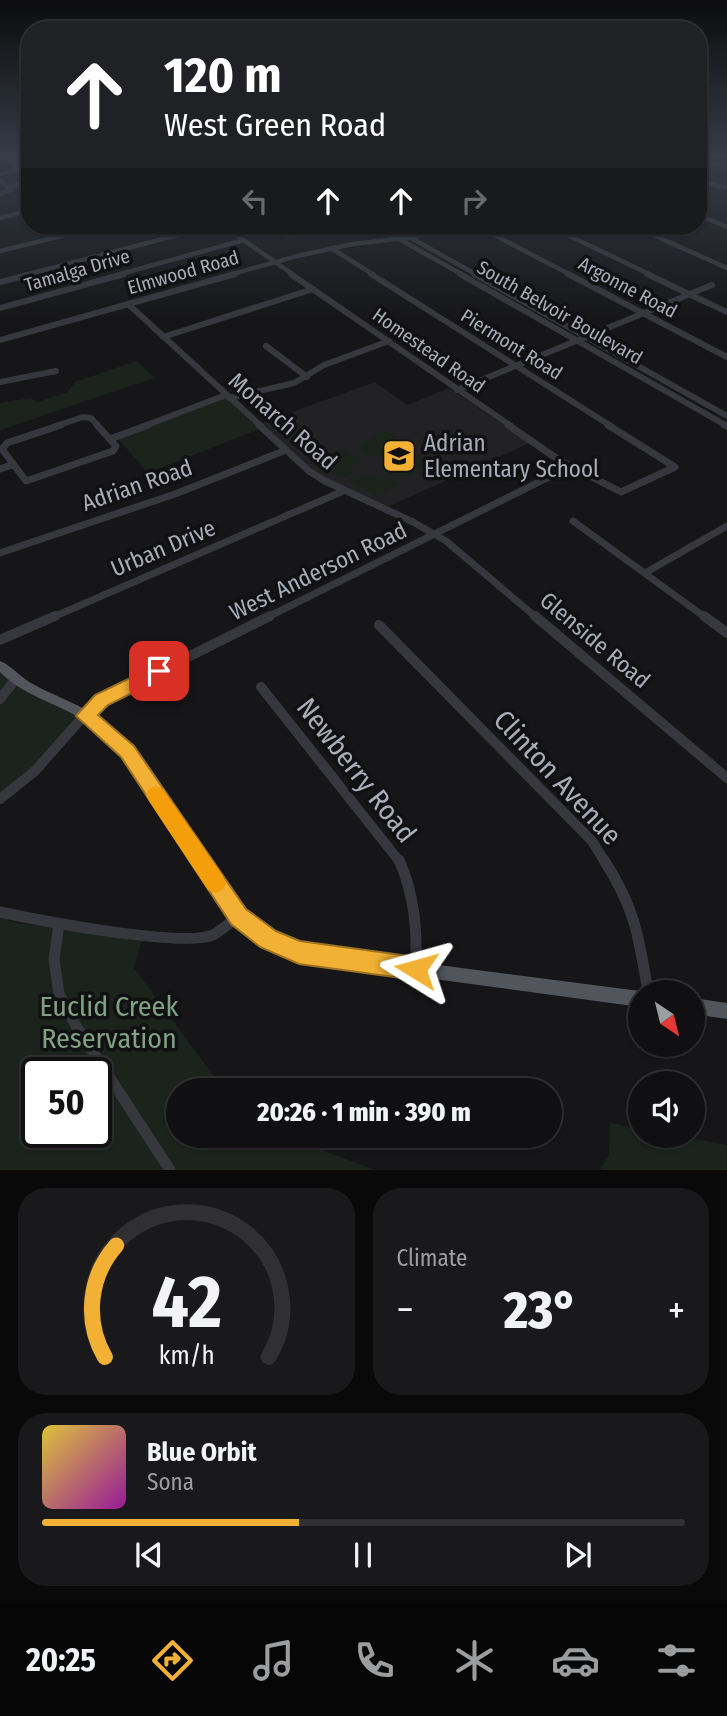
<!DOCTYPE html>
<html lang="en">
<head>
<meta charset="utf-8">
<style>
  body { margin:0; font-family:"Fira Sans Condensed",sans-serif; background:#19191b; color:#f1f3f6; height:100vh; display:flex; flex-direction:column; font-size:26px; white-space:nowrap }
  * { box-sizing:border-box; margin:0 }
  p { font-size:23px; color:#9c9d9f }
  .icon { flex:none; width:38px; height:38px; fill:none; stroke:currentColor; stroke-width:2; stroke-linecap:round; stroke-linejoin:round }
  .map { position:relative; height:1170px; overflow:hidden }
  .details { display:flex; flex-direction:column; gap:18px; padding:18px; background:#09090a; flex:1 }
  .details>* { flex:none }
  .guide { position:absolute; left:21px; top:21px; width:686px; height:214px; border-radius:28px; box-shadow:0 2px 5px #0004,0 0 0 2px #303032; background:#202124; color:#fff; overflow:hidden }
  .needle { width:46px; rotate:145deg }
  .controls { position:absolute; left:628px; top:980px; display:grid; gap:14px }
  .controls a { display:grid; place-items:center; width:77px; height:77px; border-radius:50%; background:#101012; box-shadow:0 2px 5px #0004,0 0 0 2px #303032; font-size:35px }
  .speed { position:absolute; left:21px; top:1057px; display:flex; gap:14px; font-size:35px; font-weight:700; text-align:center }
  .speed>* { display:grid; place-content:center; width:91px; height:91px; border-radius:50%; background:#101012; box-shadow:0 2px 5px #0004,0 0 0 2px #303032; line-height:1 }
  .speed .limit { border:4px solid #111; border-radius:10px; background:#fff; color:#111 }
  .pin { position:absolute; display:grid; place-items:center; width:60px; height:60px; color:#fff; margin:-30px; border-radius:14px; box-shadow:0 4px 10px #0006 }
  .me { position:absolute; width:77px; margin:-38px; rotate:278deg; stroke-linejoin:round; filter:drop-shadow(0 0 5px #0008) }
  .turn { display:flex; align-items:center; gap:24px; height:147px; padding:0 28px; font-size:32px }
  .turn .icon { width:91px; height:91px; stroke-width:2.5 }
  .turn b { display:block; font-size:49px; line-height:60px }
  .lanes { display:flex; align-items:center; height:66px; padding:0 28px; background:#0003; justify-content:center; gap:35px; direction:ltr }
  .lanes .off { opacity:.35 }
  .big { font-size:52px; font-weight:800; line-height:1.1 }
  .details .tile { flex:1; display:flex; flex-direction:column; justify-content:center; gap:10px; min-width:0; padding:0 24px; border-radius:28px; background:#19191b }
  .details .dial { align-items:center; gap:0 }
  .dial svg { height:182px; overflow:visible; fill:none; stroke:#303032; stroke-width:7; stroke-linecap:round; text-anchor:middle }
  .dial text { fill:#f1f3f6; stroke:none }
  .song { display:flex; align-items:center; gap:21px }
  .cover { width:84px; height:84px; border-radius:10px; background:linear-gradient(135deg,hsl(50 70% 55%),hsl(300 70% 35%)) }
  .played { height:7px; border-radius:4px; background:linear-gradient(90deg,#f2b134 40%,#303032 40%) }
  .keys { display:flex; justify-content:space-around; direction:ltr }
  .heat { display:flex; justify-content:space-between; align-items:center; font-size:38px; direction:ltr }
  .details .tiles { flex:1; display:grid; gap:18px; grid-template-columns:1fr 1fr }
  .tile:last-child { grid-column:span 2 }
  .trip { position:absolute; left:166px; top:1078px; width:396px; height:70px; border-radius:35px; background:#101012; box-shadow:0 2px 5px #0004,0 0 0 2px #303032; font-weight:800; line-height:70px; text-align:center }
  .tab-bar { display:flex; height:112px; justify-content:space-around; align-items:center; background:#060607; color:#9c9d9f }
  .tab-bar .icon { width:49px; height:49px }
  .tab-bar .current { color:#f2b134 }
  .tab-bar b { font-size:32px; color:#f1f3f6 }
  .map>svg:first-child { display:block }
  .built { fill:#222225 }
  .green { fill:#1c231d; fill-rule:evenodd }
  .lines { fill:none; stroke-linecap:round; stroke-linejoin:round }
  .minor-far4 { stroke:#37383d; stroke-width:4.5 }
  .minor-far3 { stroke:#37383d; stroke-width:6 }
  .minor-far2 { stroke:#37383d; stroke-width:7 }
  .minor-far1 { stroke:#37383d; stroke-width:10 }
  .minor { stroke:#37383d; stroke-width:11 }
  .major { fill:#53555c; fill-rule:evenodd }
  .route { fill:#f2b134; stroke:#9d7322; stroke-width:2 }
  .slow { fill:#f59e0b }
  .labels { text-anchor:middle; stroke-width:7; stroke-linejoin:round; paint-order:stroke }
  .far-street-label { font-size:19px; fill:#a8adb8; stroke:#111113 }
  .street-label { font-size:23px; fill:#a8adb8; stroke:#111113 }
  .poi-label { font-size:23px; fill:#a8adb8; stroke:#111113; text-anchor:start }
  .near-street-label { font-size:28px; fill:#a8adb8; stroke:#111113 }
  .near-park-label { font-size:28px; fill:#7fa381; stroke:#111113 }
</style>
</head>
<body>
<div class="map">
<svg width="727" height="1170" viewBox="0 0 727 1170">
  <rect width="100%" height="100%" fill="#161618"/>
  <!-- built -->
  <polygon class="built" points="375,382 407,405 449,388 530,443 385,508 349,492 312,469 262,423"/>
  <!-- green -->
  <g class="green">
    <polygon points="268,226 318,226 338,232 287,239"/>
    <polygon points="137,361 154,378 0,430 0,403 31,398 35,403 68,392 75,382"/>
    <polygon points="226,395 262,428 148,473 116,436"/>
    <polygon points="384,430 403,441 402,446 383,456 367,456 358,447"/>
    <polygon points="342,449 347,450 358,460 354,472 345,477 334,474 314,461"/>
    <polygon points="416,452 435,463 400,479 392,476 382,465 383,461 397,453"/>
    <polygon points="364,475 384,477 400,483 377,497 347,480"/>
    <polygon points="0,665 86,716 0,799"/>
    <path d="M0 912 11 922 142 939 134 968 224 1090H178V1136H286L375 1170H0ZM37 1073H96V1132H37Z"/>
    <polygon points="610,1123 640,1129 640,1136 678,1136 727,1145 727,1170 600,1170 609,1155"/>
  </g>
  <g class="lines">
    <!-- minor-far4 -->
    <g class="minor-far4">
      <polyline points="4,156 30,179"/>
      <polyline points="698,162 727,166"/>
      <polyline points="0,174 19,170"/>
      <polyline points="0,180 11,190 0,194"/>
      <polyline points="698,181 727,188"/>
      <polyline points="8,187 30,182"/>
      <polyline points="698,215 727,227"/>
      <polyline points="0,218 30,210"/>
      <polyline points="223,226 294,275"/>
      <polyline points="376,226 463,275"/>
      <polyline points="390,226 477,275"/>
      <polyline points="477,226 571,275"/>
      <polyline points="549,226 651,275"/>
      <polyline points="633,226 727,268"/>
      <polyline points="331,248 374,275"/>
      <polyline points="0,251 102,226"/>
      <polyline points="25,275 212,226"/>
      <polyline points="117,275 244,240"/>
      <polyline points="229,275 297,256 353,244 412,237 458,226"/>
    </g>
    <!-- minor-far3 -->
    <g class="minor-far3">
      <polyline points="291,274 511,426"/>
      <polyline points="371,274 611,426"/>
      <polyline points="460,274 727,426"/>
      <polyline points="474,274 727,416"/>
      <polyline points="568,274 727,357"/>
      <polyline points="647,274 727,312"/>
      <polyline points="0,282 32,274"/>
      <polyline points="128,304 261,426"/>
      <polyline points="0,308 124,274"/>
      <polyline points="163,337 313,289"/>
      <polyline points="0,340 235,274"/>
      <polyline points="266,346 307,377"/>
      <polyline points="0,382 56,371"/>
      <polyline points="457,390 712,285"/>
      <polyline points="229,398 294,383 324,365 389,341"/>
      <polyline points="56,426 83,417 91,418 98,426"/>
      <polyline points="144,426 226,395"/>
    </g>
    <!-- minor-far2 -->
    <g class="minor-far2">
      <polyline points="61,425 7,443 2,449 26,481 113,451 116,446 97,425"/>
      <polyline points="259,425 309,471 325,481 413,522 446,541 537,618"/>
      <polyline points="508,425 559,460 621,492 675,467 608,425"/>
      <polyline points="724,425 727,426"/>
      <polyline points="110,439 148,425"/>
      <polyline points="0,469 12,465"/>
      <polyline points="573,521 706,618"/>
      <polyline points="0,553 175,494 286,450"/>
      <polyline points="645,573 727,526"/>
      <polyline points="51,618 341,492"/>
      <polyline points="266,618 571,466"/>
    </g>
    <!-- minor-far1 -->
    <g class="minor-far1">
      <polyline points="535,616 727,778"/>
      <polyline points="704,616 727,633"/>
      <polyline points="379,625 592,841 605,862"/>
      <polyline points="0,640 55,616"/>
      <polyline points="261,687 400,862"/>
      <polyline points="0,699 15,680"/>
      <polyline points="0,799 35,771 90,709 102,700 270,616"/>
    </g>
    <!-- minor -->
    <g class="minor">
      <path d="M399 860C415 896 417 930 416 969"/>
      <path d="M604 860C635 908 639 937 648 992"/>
      <path d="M0 912C37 920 183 948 213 935 222 930 231 922 239 916"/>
      <polyline points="59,924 54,959 59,994 76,1026 170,1170"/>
    </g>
    <!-- major -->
    <g class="major">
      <path d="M0 661C11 665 20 677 31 683 50 694 71 701 90 712 105 721 119 734 131 747L238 904C260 928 285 941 316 949L640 991 642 992H640V1007L316 963C282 955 252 941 228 914L118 750C107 738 94 727 80 718 53 702 23 695 0 672Z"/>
      <polygon points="693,998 727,1003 727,1019 693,1014"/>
    </g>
  </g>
  <!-- sky -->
  <linearGradient id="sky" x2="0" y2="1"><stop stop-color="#0c0c0d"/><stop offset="0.49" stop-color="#363c48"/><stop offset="1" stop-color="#363c48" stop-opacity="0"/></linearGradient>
  <rect width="727" height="319" fill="url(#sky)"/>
  <!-- route -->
  <polygon class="route" points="159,664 166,666 168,671 166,676 108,705 98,715 134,746 246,909 276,931 300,941 416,957 424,961 427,969 424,977 416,980 299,964 260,947 231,924 121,757 76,716 95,695"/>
  <!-- slow -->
  <polygon class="slow" points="156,786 163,789 223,876 226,883 223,890 215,893 208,890 149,801 146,795 149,789"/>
  <!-- icons -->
  <defs>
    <symbol id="school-square" viewBox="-11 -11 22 22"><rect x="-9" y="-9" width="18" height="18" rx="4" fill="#f2b134" stroke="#111113"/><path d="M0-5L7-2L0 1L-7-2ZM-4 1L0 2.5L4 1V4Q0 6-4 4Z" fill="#111"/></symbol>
  </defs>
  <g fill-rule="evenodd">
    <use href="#school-square" x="380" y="437" width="38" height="38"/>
  </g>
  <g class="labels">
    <!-- far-street labels -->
    <g class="far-street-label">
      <text transform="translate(77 270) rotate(-16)" y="7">Tamalga Drive</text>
      <text transform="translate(183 272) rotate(-16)" y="7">Elmwood Road</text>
      <text transform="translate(628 287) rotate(28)" y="7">Argonne Road</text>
      <text transform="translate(560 312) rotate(30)" y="7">South Belvoir Boulevard</text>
      <text transform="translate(512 344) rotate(32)" y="7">Piermont Road</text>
      <text transform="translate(429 350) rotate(35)" y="7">Homestead Road</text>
    </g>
    <!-- street labels -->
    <g class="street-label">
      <text transform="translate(283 421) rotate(41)" y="8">Monarch Road</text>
      <text transform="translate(137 485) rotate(-19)" y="8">Adrian Road</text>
      <text transform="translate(163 548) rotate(-23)" y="8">Urban Drive</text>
      <text transform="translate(318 571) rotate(-26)" y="8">West Anderson Road</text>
      <text transform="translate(595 640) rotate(40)" y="8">Glenside Road</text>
    </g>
    <!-- poi labels -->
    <g class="poi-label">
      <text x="424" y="451">Adrian<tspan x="424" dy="26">Elementary School</tspan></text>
    </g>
    <!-- near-street labels -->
    <g class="near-street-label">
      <text transform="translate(357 770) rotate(52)" y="10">Newberry Road</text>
      <text transform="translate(558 777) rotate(47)" y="10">Clinton Avenue</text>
    </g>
    <!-- near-park labels -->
    <g class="near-park-label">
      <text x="109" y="1016">Euclid Creek<tspan x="109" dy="32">Reservation</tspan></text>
    </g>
  </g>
</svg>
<div class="controls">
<a><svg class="needle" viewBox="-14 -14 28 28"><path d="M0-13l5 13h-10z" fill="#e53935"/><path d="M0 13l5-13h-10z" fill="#9c9d9f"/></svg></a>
<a><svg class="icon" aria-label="sound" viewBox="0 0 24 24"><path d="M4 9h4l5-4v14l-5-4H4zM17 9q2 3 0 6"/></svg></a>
</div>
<div class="speed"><div class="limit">50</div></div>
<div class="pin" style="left:159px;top:671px;background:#d93025"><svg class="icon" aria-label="arrive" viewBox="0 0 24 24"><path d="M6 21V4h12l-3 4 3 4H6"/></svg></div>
<svg class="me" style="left:416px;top:969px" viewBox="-20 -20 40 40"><path d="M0-17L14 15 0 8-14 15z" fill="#f2b134" stroke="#fff" stroke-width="4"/></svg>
<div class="trip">20:26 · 1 min · 390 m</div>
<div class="guide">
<div class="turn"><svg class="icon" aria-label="ahead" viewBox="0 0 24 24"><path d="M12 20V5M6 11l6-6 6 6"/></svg><div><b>120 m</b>West Green Road</div></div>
<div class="lanes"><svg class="icon off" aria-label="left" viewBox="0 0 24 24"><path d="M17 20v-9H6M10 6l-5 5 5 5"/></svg><svg class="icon" aria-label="ahead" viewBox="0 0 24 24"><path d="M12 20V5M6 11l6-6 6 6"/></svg><svg class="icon" aria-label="ahead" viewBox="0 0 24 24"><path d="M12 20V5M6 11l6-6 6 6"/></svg><svg class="icon off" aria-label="right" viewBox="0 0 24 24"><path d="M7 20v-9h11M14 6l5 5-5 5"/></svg></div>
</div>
</div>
<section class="details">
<div class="tiles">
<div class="tile dial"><svg viewBox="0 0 100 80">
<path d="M14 69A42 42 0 1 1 86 69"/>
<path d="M14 69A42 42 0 0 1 19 20" stroke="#f2b134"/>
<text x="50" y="56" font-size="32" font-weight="700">42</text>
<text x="50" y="72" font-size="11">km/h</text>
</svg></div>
<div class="tile"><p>Climate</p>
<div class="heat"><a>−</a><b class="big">23°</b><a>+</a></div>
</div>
<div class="tile">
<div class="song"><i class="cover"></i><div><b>Blue Orbit</b><p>Sona</p></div></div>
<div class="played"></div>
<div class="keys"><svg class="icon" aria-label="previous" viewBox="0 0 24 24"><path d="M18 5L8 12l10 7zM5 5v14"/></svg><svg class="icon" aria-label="pause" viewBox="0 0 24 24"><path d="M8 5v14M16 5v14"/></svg><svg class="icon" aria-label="next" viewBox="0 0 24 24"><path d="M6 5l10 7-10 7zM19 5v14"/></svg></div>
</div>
</div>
</section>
<nav class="tab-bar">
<b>20:25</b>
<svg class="icon current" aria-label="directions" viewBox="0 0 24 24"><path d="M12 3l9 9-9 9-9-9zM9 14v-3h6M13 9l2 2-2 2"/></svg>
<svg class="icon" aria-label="music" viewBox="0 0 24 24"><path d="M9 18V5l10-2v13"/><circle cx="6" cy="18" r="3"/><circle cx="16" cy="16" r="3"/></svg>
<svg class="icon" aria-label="phone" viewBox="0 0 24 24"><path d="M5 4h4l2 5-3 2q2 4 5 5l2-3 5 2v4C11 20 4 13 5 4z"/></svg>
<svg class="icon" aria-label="climate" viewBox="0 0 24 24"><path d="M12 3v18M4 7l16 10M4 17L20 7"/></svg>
<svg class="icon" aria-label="car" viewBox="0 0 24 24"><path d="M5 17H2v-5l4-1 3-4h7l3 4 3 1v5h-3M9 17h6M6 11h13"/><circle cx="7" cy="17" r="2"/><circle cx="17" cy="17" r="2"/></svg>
<svg class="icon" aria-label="filters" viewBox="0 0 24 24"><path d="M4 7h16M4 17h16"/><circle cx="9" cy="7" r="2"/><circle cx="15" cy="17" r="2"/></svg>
</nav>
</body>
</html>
